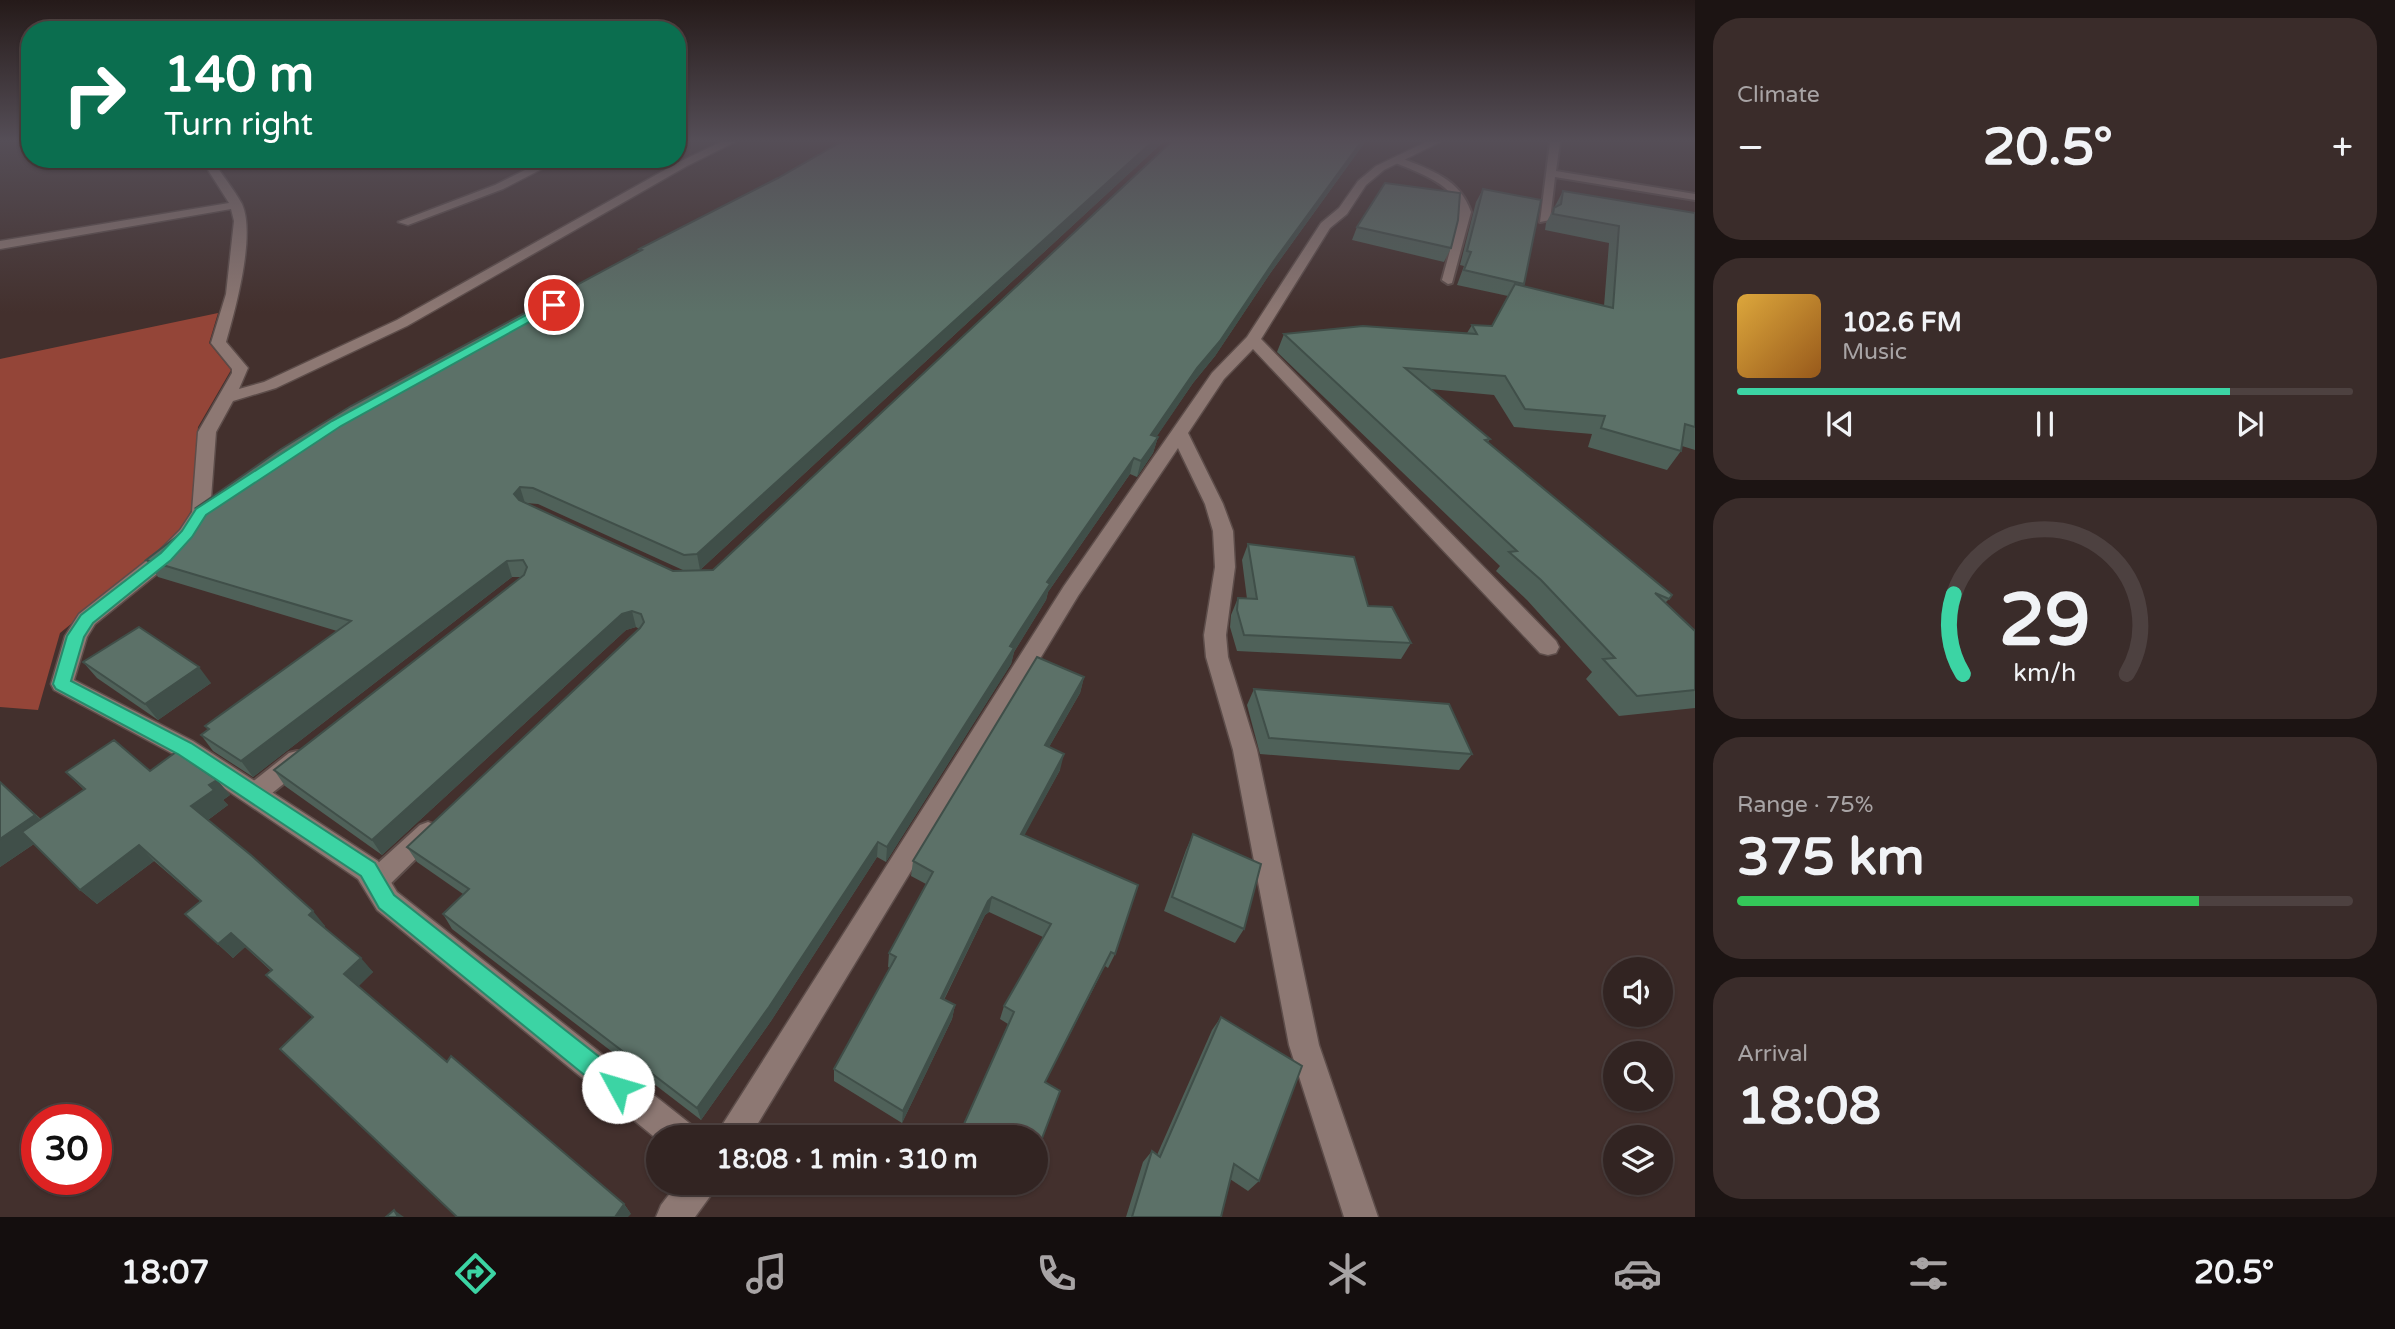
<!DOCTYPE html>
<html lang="en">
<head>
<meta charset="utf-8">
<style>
  body { margin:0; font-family:"Varela Round",sans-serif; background:#3a2c2a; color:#f1f3f6; height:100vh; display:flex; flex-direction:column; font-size:26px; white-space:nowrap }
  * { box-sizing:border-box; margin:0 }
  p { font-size:23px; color:#a8a4a5 }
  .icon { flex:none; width:38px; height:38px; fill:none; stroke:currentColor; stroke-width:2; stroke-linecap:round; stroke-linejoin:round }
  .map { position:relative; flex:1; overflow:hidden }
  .details { display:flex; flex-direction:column; gap:18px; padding:18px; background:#1c1413; width:700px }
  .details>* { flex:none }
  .top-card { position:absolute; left:21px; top:21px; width:665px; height:147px; border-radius:28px; box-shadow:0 2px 5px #0004,0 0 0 2px #4d4140; background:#0b6e4f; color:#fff; overflow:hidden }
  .controls { position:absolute; left:1603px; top:957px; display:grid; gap:14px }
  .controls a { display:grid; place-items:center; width:70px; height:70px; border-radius:50%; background:#322422; box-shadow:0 2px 5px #0004,0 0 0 2px #4d4140; font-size:35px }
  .speed { position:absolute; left:21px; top:1104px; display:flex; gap:14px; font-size:35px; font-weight:700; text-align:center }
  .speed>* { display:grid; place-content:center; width:91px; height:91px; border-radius:50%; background:#322422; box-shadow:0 2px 5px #0004,0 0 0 2px #4d4140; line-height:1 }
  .speed .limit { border:10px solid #d22; background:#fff; color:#111 }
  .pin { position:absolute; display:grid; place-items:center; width:60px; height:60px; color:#fff; margin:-30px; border:4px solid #fff; border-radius:50%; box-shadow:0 2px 7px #0007 }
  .me { position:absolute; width:77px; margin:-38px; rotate:309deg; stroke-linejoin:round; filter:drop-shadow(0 0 5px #0008) }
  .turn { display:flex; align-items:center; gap:24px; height:147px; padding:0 28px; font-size:32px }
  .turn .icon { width:91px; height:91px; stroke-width:2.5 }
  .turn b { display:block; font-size:49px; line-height:60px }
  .big { font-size:52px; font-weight:700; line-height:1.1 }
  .details .widget { flex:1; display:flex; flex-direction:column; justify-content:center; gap:10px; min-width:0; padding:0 24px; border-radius:28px; background:#3a2c2a }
  .details .dial { align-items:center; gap:0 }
  .dial svg { height:182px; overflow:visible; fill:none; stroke:#4d4140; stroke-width:7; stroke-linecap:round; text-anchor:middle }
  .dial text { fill:#f1f3f6; stroke:none }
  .song { display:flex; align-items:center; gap:21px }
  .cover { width:84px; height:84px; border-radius:10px; background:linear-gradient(135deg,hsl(40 70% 55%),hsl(30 70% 35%)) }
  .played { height:7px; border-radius:4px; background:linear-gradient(90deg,#3cd4a4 80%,#4d4140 80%) }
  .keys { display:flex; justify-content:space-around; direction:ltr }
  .heat { display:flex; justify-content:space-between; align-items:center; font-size:38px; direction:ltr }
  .charge { height:10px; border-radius:5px; background:linear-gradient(90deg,#34c759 75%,#4d4140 0) }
  .trip { position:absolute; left:646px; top:1125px; width:402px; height:70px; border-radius:35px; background:#322422; box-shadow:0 2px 5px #0004,0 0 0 2px #4d4140; font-weight:700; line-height:70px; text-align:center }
  .tabs { display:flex; height:112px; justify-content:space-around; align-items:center; background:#140e0e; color:#a8a4a5 }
  .tabs .icon { width:49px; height:49px }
  .tabs .on { color:#3cd4a4 }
  .tabs b { font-size:32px; color:#f1f3f6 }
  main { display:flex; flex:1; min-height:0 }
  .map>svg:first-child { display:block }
  .green { fill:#944538 }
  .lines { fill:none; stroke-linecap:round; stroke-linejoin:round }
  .service-casing { stroke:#5d4d4a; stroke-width:4 }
  .minor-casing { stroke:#5d4d4a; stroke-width:3 }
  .service { fill:#8d7873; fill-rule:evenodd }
  .minor { fill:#8d7873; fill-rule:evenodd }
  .wall { fill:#4f6159; fill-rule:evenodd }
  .shaded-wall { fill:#404f49 }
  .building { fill:#5c7168; stroke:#404f49; stroke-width:2 }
  .route { fill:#3cd4a4; stroke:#278a6b; stroke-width:2 }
</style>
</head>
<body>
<main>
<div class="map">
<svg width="1695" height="1217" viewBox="0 0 1695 1217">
  <rect width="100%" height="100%" fill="#43302d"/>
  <!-- green -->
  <polygon class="green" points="218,313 209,343 231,370 198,427 191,511 174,540 60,633 38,710 0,707 0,359"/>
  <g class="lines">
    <defs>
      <g id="service">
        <polygon points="1550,142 1560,142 1556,171 1695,194 1695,200 1555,177 1550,220 1540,222"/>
        <path d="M1393 158H1401C1431 170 1460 179 1471 212L1452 283 1448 284 1442 280C1462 203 1476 194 1393 162Z"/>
        <polygon points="297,751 305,753 308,760 305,767 262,801 254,804 246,801 242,794 246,787 289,753"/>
        <polygon points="428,822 436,825 440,832 436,839 384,890 375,893 366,890 363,882 366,874 420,825"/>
      </g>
      <g id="minor">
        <path d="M721 142H735L687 166 407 326 276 388 233 401 216 432 210 512 194 538 173 561 95 624 87 637 74 680 193 741 378 861 397 892 693 1126 697 1138H658V1140L377 910 358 879 175 755 54 690 51 684 65 636 79 614 159 551 180 530 192 512 198 432 232 373V369L211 343 226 294 234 221 231 209 0 249V241L229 203 201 159H212C221 174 234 189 242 204 256 235 235 311 226 342L248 368 239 389 264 382 397 320 679 162Z"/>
        <polygon points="1426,142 1440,142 1384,170 1366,185 1347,214 1330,228 1261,339 1556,641 1559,647 1556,653 1548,655 1540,653 1253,349 1224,379 1188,433 1223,504 1233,531 1235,567 1226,635 1228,657 1257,750 1319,1045 1378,1217 1344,1217 1289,1045 1233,750 1206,657 1204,635 1215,567 1213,531 1205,504 1178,448 1078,596 749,1138 714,1138 1064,586 1212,373 1247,337 1321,223 1339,208 1358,181 1376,166"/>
        <polygon points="547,159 561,159 503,189 408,225 398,222 495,185"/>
        <polygon points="678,1183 716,1183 711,1195 695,1217 656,1217 661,1205"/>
      </g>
    </defs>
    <!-- service casing -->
    <use href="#service" class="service-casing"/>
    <!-- minor casing -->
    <use href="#minor" class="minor-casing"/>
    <!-- service -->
    <use href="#service" class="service"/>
    <!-- minor -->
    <use href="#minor" class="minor"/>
  </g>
  <!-- wall -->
  <g class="wall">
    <path d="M841 142H1163L700 570H713L1171 142H1365L1269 275 1215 356 1193 383 1156 437H1158L1153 453 1137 477 1130 474 1048 592 1046 600 1014 652 1011 664 886 862 877 857 771 1021 701 1120 452 929 443 914 463 894 417 862 407 847 639 629 636 627 626 630 382 855 285 786 274 770 522 577H512L253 777 213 751 201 735 208 730 205 726 337 631 158 577 146 560 202 517 196 508 639 252V249L778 178ZM526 503 538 504 685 571H673Z"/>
    <polygon points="1483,189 1524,284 1523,286 1604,306 1609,243 1545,230 1546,223 1563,191 1695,213 1695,450 1682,446 1681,451 1667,470 1588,447 1592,434 1514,427 1494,395 1430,389 1490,439 1488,442 1669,599 1665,603 1695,631 1695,708 1619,716 1586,679 1592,672 1527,600 1496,571 1500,566 1277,352 1284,334 1467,333 1472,325 1492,326 1508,296 1457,285 1464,266 1460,265 1476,202"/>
    <polygon points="1357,227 1451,248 1444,262 1352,240"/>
    <polygon points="1248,544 1368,606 1411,643 1401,659 1237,651 1230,627 1231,615 1238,598 1247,599 1242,560"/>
    <polygon points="83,662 211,683 158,720 97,678"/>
    <polygon points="1084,677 1080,693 1049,747 1060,770 1024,835 1115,954 1108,968 1105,966 1045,1082 1036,1138 959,1138 1008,1024 1000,1019 1004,1006 1043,937 989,912 985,915 944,1000 955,1005 952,1019 902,1123 834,1081 834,1069 890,968 888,967 889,953 926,884 911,876 913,861"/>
    <polygon points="1254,689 1472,754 1459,770 1260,754 1247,705"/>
    <polygon points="150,771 217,780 230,795 223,800 228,805 208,820 325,926 324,927 373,972 358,986 447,1062 624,1204 631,1214 313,1018 266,975 271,971 245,947 233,958 185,914 200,901 154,861 97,904 80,890 34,844 0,867 0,782 41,819 84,790 66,772"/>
    <polygon points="1193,834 1244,929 1235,943 1164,911 1186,850"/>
    <polygon points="1221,1017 1259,1181 1248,1191 1230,1179 1221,1217 1126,1217 1143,1162 1152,1151 1157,1155 1212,1030"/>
  </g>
  <!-- shaded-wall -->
  <g class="shaded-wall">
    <polygon points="1152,142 1163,142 700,570 697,554"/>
    <polygon points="1361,142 1365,142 1269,275 1215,356 1193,383 1147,451 1151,435 1197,368"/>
    <polygon points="1158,437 1153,453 1137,477 1141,461"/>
    <polygon points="1134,458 1130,474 1048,592 1046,600 1014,652 1011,664 886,862 887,847 1010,646 1047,582"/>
    <polygon points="520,487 525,503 519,510 514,494"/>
    <polygon points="507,561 512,577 253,777 241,761"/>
    <polygon points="632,611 636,627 626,630 382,855 372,840 622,614"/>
    <polygon points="199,667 211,683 158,720 145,704"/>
    <polygon points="1084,677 1080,693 1041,761 1045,745"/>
    <polygon points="1064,754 1060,770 1017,849 1021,834"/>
    <polygon points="217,780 230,795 223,800 228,805 205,822 191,806 209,785"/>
    <polygon points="0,782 53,831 0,867"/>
    <polygon points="878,842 877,857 771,1021 701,1120 697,1108"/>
    <polygon points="139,845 154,861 97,904 80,890"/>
    <polygon points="992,897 989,912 985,915 938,1011 941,998 988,901"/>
    <polygon points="313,911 325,926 322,929 309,915"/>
    <polygon points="231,933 245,947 233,958 218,944"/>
    <polygon points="1111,952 1105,966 1039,1094 1045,1082"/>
    <polygon points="361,958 373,972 357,988 344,974"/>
    <polygon points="955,1005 952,1019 902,1123 903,1111"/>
    <polygon points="624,1204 631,1214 628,1217 615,1217"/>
    <polygon points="394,1210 404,1217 398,1217"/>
  </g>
  <!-- building -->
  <g class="building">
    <polygon points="841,142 1152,142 697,554 684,555 533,488 520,487 514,494 519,500 673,571 713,570 1171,142 1361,142 1274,261 1220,341 1197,368 1151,435 1158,437 1141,461 1134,458 1047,582 1050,584 1010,646 1014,648 887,847 878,842 769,1007 697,1108 443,914 469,889 407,847 640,628 644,622 641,614 632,611 622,614 372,840 274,770 524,575 527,567 523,560 507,561 241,761 201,735 209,729 205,726 351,621 146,560 209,512 196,508 281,449 351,406 642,250 639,249 778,178"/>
    <polygon points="1385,183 1460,193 1458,220 1451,248 1357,227"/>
    <polygon points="1483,189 1541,200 1524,284 1464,270 1471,252 1467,251"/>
    <polygon points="1563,191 1695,213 1695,427 1685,424 1681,451 1601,428 1605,416 1525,409 1505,376 1405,368 1490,439 1485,440 1672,595 1669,599 1655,593 1695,631 1695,690 1637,696 1603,659 1615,658 1541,580 1509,552 1517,551 1284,334 1363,326 1477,334 1472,325 1492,326 1515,284 1613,308 1619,226 1553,214 1554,208 1561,204"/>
    <polygon points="1248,544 1354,557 1368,606 1392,607 1411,643 1244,635 1237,610 1238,598 1257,599"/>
    <polygon points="139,627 199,667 145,704 83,662"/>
    <polygon points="1037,657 1084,677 1045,745 1064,754 1021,834 1138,885 1115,954 1111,952 1045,1082 1060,1091 1036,1154 1036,1138 966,1138 960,1133 1014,1012 1004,1006 1051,924 992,897 988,901 941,998 955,1005 903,1111 834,1069 896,957 889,953 933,872 913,861"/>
    <polygon points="1254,689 1449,704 1472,754 1269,738"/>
    <polygon points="114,740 150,771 176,752 217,780 209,785 214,790 191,806 252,856 313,911 309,915 361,958 344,974 447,1062 451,1056 624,1204 615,1217 457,1217 280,1049 313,1017 266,975 272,970 231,933 218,944 185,914 201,901 139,845 80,890 22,832 85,789 66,772"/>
    <polygon points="0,782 35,815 0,839"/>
    <polygon points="1193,834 1261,864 1244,929 1172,897"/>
    <polygon points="1221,1017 1302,1066 1259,1181 1234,1164 1221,1217 1132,1217 1152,1151 1160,1157"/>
    <polygon points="394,1210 398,1217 386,1217"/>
  </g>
  <!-- sky -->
  <linearGradient id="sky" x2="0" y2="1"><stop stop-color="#251a19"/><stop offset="0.45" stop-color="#554e57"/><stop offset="1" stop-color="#554e57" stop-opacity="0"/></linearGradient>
  <rect width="1695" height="313" fill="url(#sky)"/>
  <!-- route -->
  <polygon class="route" points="550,302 560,305 341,426 206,515 192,537 171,560 93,623 84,637 71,681 191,743 375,863 394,895 626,1078 630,1087 626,1095 618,1099 609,1095 379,908 361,876 178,754 56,689 53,684 67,636 81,615 161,553 182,531 196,509 332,421"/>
</svg>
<div class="controls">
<a><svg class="icon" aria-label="sound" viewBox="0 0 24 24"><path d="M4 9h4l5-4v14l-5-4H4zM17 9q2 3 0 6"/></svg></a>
<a><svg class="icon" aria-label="search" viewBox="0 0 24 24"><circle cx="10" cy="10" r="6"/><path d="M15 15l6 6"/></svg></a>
<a><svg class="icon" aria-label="layers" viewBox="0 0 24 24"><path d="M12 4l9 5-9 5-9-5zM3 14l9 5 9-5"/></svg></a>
</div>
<div class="speed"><div class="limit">30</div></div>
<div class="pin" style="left:554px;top:305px;background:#d93025"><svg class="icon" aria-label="arrive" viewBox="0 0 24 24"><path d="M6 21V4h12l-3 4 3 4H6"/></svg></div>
<svg class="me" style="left:618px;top:1087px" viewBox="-20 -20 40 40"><circle r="19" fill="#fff"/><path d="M0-13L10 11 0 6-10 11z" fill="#3cd4a4"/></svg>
<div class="trip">18:08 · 1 min · 310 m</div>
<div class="top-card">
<div class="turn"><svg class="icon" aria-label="right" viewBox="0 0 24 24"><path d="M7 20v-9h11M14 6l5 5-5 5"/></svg><div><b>140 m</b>Turn right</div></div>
</div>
</div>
<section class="details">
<div class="widget"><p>Climate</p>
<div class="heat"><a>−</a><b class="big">20.5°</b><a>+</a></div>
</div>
<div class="widget">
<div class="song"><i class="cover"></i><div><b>102.6 FM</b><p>Music</p></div></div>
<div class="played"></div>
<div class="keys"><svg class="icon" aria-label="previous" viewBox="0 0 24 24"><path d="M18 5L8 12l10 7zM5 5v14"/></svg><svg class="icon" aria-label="pause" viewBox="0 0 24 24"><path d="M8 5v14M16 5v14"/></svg><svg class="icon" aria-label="next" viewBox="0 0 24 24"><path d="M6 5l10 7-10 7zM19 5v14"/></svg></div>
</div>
<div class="widget dial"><svg viewBox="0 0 100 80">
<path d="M14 69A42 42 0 1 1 86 69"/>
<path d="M14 69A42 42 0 0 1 10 34" stroke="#3cd4a4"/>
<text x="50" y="56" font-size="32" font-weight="700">29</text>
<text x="50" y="72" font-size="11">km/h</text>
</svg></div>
<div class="widget"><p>Range · 75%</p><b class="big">375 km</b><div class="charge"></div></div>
<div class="widget"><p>Arrival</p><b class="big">18:08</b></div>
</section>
</main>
<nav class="tabs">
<b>18:07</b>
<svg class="icon on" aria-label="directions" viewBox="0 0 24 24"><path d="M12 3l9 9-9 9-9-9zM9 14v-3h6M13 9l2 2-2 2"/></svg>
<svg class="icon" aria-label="music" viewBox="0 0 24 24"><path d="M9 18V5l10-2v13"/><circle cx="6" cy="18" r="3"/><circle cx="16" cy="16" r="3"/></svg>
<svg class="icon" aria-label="phone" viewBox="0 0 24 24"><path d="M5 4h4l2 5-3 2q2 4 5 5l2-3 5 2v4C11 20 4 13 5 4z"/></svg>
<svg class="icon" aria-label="climate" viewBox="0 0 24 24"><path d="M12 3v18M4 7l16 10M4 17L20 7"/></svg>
<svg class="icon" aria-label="car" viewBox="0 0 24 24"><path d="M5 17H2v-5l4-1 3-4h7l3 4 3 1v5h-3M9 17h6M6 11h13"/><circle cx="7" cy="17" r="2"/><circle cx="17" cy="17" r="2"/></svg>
<svg class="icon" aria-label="filters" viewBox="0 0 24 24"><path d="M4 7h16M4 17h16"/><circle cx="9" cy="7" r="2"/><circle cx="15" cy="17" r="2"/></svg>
<b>20.5°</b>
</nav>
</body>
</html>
